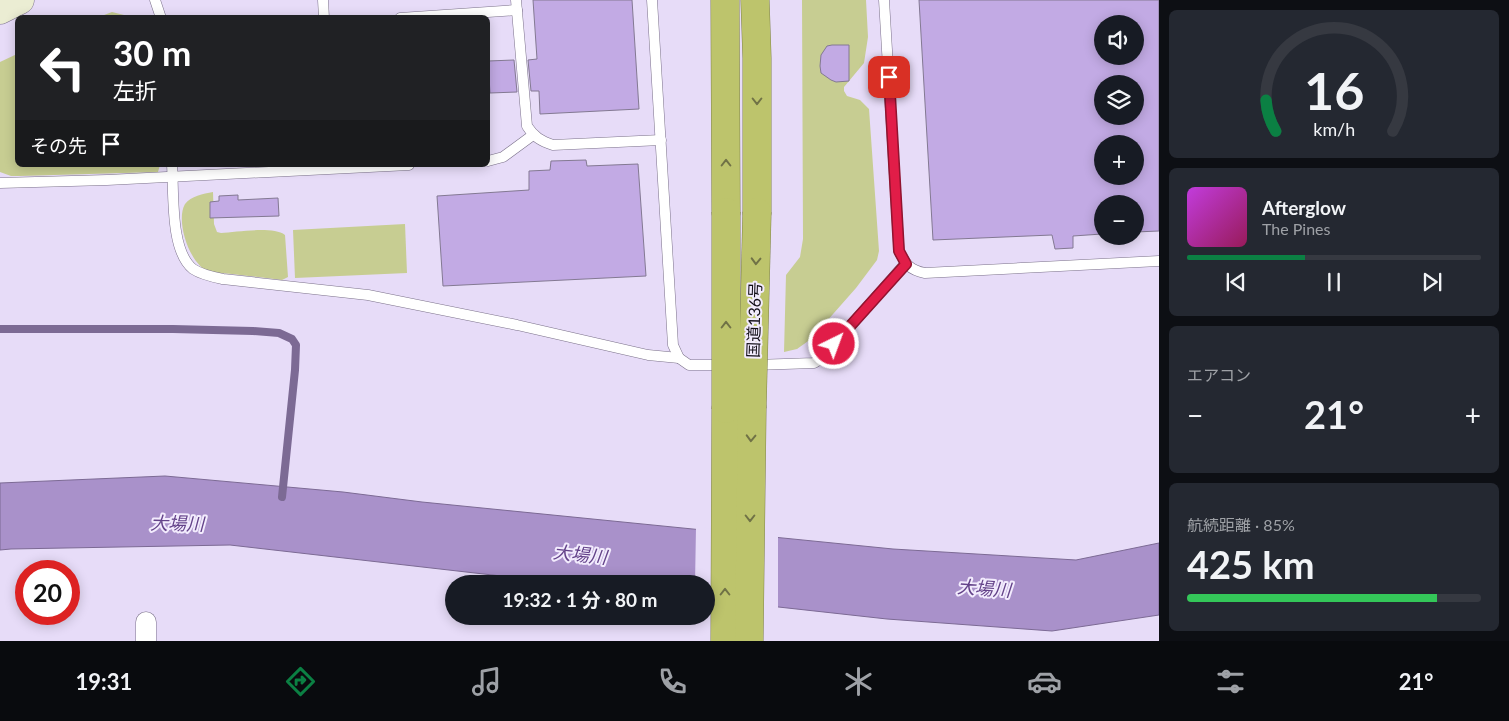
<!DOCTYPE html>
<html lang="ja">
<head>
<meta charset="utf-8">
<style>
  body { margin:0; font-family:Lato,"Noto Sans JP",sans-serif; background:#242831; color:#f1f3f6; height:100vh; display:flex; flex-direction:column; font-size:19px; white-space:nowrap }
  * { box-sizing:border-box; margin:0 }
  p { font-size:16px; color:#9ea1a6 }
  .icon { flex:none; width:28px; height:28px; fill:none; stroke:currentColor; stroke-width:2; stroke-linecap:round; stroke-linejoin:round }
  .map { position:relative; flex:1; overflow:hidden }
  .details { display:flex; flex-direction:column; gap:10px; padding:10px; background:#0d0f14; width:350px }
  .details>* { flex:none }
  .hud { position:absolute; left:15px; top:15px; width:475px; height:152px; border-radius:8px; box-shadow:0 2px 12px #0003; background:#202124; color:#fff; overflow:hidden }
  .tools { position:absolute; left:1094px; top:15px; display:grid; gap:10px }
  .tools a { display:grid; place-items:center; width:50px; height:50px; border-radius:50%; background:#171b24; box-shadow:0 2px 12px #0003; font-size:25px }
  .speed { position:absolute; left:15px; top:560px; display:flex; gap:10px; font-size:25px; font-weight:700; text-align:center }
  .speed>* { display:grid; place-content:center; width:65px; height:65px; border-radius:50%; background:#171b24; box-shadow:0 2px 12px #0003; line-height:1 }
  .speed .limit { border:8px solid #d22; background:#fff; color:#111 }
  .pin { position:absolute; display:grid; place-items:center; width:42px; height:42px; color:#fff; margin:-21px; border-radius:10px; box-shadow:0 2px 8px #0006 }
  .me { position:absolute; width:55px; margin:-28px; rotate:42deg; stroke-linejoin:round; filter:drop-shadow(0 0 4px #0008) }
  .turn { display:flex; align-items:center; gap:18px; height:105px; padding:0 15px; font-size:22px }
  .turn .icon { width:65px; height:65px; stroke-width:2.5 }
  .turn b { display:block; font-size:35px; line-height:42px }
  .then { display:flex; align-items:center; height:48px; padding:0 15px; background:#0003; gap:10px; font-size:19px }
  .big { font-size:38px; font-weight:700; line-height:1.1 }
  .details .tile { flex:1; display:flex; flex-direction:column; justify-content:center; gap:8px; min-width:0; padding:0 18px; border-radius:8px; background:#242831 }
  .details .dial { align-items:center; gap:0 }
  .dial svg { height:130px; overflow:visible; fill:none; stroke:#363941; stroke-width:7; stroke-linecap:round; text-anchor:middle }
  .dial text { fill:#f1f3f6; stroke:none }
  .song { display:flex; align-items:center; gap:15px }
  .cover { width:60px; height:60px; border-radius:8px; background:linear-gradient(135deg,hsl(290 70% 55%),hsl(330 70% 35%)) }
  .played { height:5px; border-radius:2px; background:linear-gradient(90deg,#0b8043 40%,#363941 40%) }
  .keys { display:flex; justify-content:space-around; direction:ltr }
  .heat { display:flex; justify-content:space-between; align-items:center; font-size:28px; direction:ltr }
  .charge { height:8px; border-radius:4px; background:linear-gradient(90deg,#34c759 85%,#363941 0) }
  .trip { position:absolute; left:445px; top:575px; width:270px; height:50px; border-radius:25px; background:#171b24; box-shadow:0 2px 12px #0003; font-weight:700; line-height:50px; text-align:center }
  .menu { display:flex; height:80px; justify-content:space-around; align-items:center; background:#090b0e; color:#9ea1a6 }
  .menu .icon { width:35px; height:35px }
  .menu .active { color:#0b8043 }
  .menu b { font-size:22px; color:#f1f3f6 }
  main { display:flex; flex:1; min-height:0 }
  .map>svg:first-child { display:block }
  .green { fill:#c7cd92 }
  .water { fill:#a991ca; stroke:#7c6a94 }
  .pier { fill:#e7dcf8 }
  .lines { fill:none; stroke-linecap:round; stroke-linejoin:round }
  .stream { stroke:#7c6a94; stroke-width:8 }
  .building { fill:#c2aae4; stroke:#837992; fill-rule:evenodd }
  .lane-casing { stroke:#7b718a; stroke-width:11 }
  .street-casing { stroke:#7b718a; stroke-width:21 }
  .secondary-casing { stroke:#7b718a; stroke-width:29 }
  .highway-casing { stroke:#81844e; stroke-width:29 }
  .lane { stroke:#fff; stroke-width:10 }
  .street { stroke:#fff; stroke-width:20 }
  .secondary { stroke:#ebedd3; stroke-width:28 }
  .highway { stroke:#bdc46c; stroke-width:28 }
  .highway-bridge-casing { stroke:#81844e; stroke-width:29; stroke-linecap:butt }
  .highway-bridge { stroke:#bdc46c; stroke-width:28 }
  .oneway { stroke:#707246 }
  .route-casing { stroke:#92132f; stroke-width:12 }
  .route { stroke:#e11d48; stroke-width:9 }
  .labels { text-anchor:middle; stroke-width:4; stroke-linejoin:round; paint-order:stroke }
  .street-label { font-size:16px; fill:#120e17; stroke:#f2ebfd }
  .water-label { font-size:18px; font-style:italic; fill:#634289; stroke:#f2ebfd }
</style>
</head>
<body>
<main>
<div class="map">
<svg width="1159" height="641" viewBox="0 0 1159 641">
  <rect width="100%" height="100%" fill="#e7dcf8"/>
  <!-- green -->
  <g class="green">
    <polygon points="802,0 866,0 868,37 864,63 844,87 844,91 847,96 860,100 869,109 879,251 877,260 856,288 811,339 797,349 784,352 786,275 800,257 803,239"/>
    <polygon points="112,12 132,17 99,17"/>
    <polygon points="17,54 18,165 160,165 158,172 20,176 11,176 0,172 0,62"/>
    <path d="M213 192 214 224 217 232 221 233C237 232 273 226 285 235L288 277 282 280C266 278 249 276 232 274 225 273 216 274 209 272 190 265 175 221 185 204 191 196 203 194 213 192Z"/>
    <polygon points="405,224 407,273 295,278 293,230"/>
  </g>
  <!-- water -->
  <polygon class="water" points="165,476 343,492 422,502 893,549 1076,560 1159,543 1159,615 1052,631 887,619 706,599 706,584 571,584 230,545 11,549 0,550 0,483"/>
  <!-- pier -->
  <polygon class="pier" points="696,527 778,535 778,609 706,601 706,584 695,584"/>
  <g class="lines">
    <!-- stream -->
    <polyline class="stream" points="0,329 173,329 253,331 279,333 292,339 296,345 295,370 282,497"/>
  </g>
  <!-- building -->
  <g class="building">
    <polygon points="533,0 632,0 639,109 540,114 539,91 531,91 528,60 537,59"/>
    <path d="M919 0H1159V231L1135 232V204H1102V234L1073 236V248L1055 249 1052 235 933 240ZM1102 24H1135V56H1102ZM1102 84H1135V116H1102ZM1102 144H1135V176H1102Z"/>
    <polygon points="832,45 849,45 849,81 836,82 831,80 821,73 820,66 821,55 827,46"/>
    <polygon points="514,60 517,92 490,93 488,61"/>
    <polygon points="586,160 587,166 638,164 646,276 443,286 437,196 529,190 529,171 550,170 551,161"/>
    <polygon points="238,195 238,200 278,198 279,216 210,218 210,202 219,201 219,196"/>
  </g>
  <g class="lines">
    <defs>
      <g id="lane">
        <polyline points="155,0 161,18"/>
        <polyline points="323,0 324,18"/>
        <path d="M516 0 527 126C534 137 541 141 553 145L661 140"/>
        <polyline points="652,0 673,345 679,358 689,365 726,365"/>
        <path d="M884 0 899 251C906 265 910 270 925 273L1159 261"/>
        <polyline points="400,18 517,10"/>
        <polyline points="488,161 503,157 533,135"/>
        <path d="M172 165C174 193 170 251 193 269 202 275 213 277 223 279L368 295 517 325 648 355 679 358"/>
        <polyline points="0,183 107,180 409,165"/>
        <polyline points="755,365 814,363 822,358 905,264"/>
      </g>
      <polyline id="street" points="146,641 146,622"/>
      <polyline id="secondary" points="0,10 20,0"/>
      <g id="highway">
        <polyline points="725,0 726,212"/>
        <polyline points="755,0 757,58 757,212"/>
        <polyline points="725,641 726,409"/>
        <polyline points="749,641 752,408"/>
      </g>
    </defs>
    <!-- lane casing -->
    <use href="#lane" class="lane-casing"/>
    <!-- street casing -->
    <use href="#street" class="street-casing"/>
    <!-- secondary casing -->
    <use href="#secondary" class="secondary-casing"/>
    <!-- highway casing -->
    <use href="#highway" class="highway-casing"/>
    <!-- lane -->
    <use href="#lane" class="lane"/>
    <!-- street -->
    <use href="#street" class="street"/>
    <!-- secondary -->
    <use href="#secondary" class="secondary"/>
    <!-- highway -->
    <use href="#highway" class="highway"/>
    <defs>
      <g id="highway-bridge">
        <polyline points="752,408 757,212"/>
        <polyline points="726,409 726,212"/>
      </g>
    </defs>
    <!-- highway-bridge casing -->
    <use href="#highway-bridge" class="highway-bridge-casing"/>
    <!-- highway-bridge -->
    <use href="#highway-bridge" class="highway-bridge"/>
  </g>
  <!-- one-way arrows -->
  <defs><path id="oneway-chevron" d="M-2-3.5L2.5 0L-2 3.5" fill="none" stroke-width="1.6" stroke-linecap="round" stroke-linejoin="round" transform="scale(1.25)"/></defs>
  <g class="oneway">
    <use href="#oneway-chevron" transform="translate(757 101) rotate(90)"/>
    <use href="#oneway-chevron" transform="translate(726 163) rotate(-90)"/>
    <use href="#oneway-chevron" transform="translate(756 261) rotate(92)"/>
    <use href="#oneway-chevron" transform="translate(726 325) rotate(-90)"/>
    <use href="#oneway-chevron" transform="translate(751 438) rotate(92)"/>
    <use href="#oneway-chevron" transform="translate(750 518) rotate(90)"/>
    <use href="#oneway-chevron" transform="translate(725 592) rotate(-90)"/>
  </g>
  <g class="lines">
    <defs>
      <polyline id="route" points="834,344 906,264 899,251 889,77"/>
    </defs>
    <!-- route casing -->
    <use href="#route" class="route-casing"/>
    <!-- route -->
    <use href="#route" class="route"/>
  </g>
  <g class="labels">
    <!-- street labels -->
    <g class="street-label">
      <text transform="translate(754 320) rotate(-88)" y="6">国道136号</text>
    </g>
    <!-- water labels -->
    <g class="water-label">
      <text transform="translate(177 524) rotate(1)" y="6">大場川</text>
      <text transform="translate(580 555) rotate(6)" y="6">大場川</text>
      <text transform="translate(984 589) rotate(4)" y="6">大場川</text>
    </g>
  </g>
</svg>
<div class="tools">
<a><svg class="icon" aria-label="sound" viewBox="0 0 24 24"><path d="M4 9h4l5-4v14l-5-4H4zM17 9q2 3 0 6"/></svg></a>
<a><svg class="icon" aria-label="layers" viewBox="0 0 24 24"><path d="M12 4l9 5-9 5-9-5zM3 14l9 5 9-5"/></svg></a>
<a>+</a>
<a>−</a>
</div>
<div class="speed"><div class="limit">20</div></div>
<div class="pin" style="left:889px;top:77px;background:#d93025"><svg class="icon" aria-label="arrive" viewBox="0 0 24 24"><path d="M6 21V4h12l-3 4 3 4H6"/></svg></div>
<svg class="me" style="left:834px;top:344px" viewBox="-20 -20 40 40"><circle r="17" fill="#e11d48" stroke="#fff" stroke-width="3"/><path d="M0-11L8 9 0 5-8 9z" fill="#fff"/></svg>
<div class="trip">19:32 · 1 分 · 80 m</div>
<div class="hud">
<div class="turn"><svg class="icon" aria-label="left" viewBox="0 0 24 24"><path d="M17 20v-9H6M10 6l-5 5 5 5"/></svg><div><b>30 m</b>左折</div></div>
<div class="then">その先<svg class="icon" aria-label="arrive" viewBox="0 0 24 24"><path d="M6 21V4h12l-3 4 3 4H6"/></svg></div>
</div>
</div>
<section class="details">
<div class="tile dial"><svg viewBox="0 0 100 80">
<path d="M14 69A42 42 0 1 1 86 69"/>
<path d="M14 69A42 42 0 0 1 8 50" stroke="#0b8043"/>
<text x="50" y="56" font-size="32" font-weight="700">16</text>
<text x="50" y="72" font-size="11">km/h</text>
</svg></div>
<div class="tile">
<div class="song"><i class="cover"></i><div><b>Afterglow</b><p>The Pines</p></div></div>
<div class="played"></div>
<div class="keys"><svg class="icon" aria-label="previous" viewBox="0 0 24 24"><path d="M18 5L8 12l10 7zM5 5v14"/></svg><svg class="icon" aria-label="pause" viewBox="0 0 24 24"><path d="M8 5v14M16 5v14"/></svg><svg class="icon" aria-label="next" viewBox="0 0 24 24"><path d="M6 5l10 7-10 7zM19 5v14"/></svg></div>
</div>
<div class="tile"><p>エアコン</p>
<div class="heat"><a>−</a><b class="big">21°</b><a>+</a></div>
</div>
<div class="tile"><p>航続距離 · 85%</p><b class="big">425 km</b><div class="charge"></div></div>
</section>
</main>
<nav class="menu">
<b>19:31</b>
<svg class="icon active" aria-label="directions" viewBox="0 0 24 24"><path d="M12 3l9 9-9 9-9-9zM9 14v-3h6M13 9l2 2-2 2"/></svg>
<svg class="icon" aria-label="music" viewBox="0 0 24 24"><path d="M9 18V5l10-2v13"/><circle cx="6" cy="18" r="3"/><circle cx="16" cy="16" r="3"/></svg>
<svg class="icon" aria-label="phone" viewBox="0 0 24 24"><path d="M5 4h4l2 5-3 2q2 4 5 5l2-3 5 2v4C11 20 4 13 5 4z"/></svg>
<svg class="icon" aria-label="climate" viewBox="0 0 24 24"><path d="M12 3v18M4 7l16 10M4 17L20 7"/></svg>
<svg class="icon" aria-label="car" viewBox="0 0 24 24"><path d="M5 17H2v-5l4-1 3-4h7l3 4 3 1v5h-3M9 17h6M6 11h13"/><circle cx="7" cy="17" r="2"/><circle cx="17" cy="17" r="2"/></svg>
<svg class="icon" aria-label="filters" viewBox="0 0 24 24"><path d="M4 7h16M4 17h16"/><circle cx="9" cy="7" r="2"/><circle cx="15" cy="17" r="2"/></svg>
<b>21°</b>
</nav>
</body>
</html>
